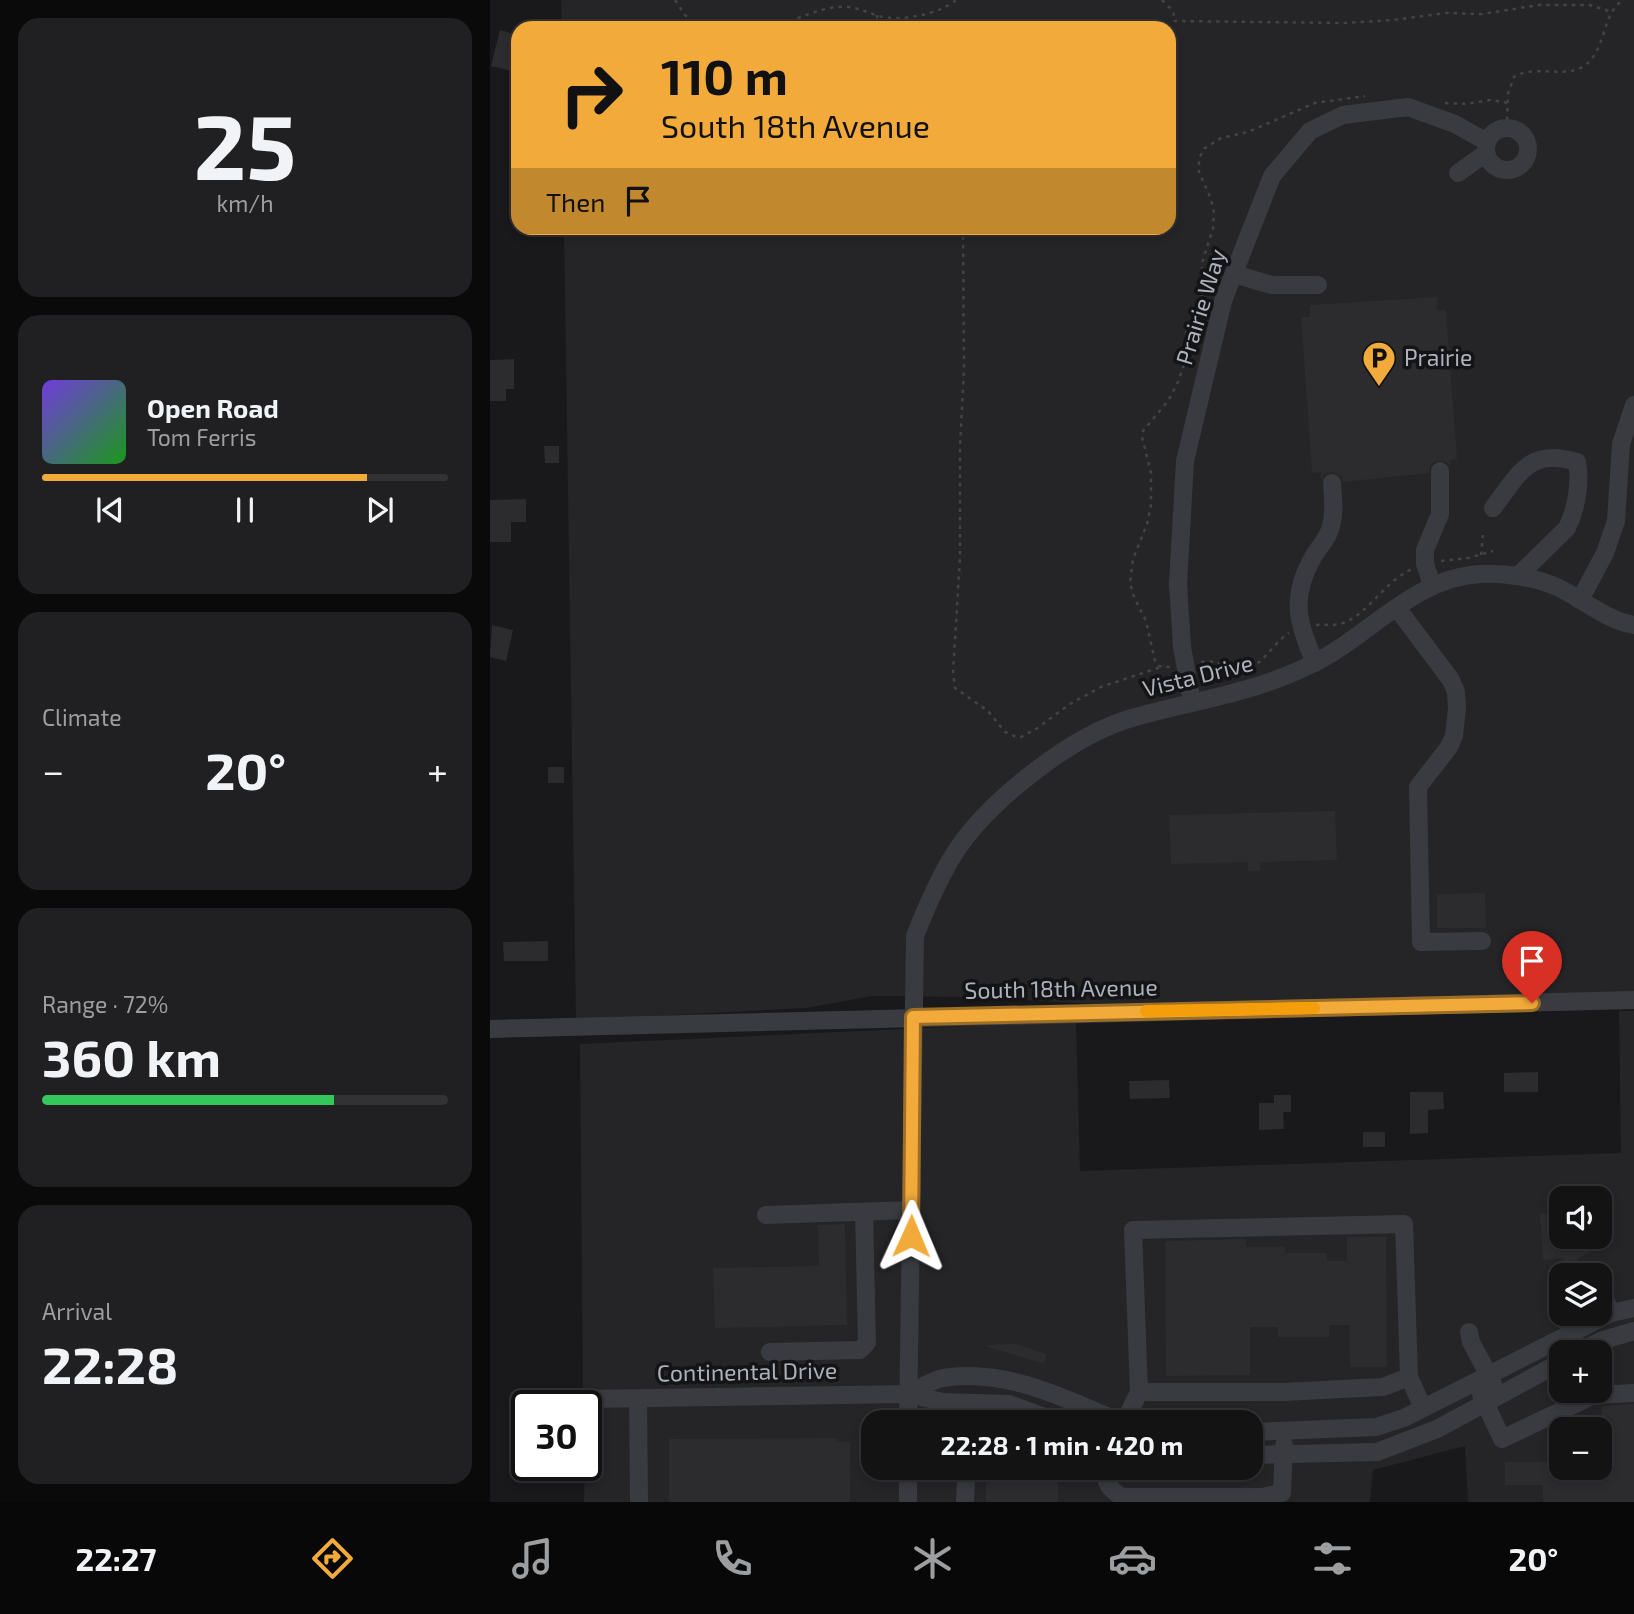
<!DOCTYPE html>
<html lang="en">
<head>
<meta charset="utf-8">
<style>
  body { margin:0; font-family:"Exo 2",sans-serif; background:#202022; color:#f1f3f6; height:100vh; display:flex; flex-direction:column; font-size:26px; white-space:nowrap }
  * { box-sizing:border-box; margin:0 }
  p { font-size:23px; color:#9d9ea0 }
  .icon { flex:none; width:38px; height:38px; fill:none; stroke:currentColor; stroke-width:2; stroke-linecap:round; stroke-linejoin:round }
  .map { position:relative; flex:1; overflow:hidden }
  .sheet { display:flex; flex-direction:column; gap:18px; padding:18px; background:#0a0a0b; width:490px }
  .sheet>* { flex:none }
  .guide { position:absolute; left:21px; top:21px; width:665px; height:214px; border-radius:21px; box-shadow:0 4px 10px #0003,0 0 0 2px #323234; background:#f2aa3a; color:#111; overflow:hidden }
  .tools { position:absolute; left:1059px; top:1186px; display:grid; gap:14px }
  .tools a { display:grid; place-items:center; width:63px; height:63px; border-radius:14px; background:#131314; box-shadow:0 4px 10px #0003,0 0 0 2px #323234; font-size:35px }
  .speed { position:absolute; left:21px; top:1390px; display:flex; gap:14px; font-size:35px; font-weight:700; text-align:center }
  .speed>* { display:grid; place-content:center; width:91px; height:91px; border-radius:50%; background:#131314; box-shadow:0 4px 10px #0003,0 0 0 2px #323234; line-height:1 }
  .speed .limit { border:4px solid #111; border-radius:10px; background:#fff; color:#111 }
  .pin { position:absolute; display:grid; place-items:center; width:60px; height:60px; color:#fff; margin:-72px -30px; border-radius:50% 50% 50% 0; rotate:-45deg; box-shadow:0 0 7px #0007 }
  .pin .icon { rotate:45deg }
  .me { position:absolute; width:77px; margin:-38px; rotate:1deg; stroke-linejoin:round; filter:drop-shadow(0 0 5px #0008) }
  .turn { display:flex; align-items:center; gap:24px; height:147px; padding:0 35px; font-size:32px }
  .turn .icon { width:91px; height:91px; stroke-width:2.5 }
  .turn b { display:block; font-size:49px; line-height:60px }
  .then { display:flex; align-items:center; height:66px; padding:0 35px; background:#0003; gap:14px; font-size:26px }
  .big { font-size:52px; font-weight:700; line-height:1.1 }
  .sheet .card { flex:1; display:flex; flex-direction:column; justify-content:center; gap:10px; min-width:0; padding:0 24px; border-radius:21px; background:#202022 }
  .sheet .dial { align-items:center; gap:0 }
  .dial b { font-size:91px; line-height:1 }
  .song { display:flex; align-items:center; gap:21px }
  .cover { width:84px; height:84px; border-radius:10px; background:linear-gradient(135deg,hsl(260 70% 55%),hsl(120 70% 35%)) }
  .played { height:7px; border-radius:4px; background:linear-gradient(90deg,#f2aa3a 80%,#323234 80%) }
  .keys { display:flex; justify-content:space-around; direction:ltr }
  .heat { display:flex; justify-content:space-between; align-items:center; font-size:38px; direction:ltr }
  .charge { height:10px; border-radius:5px; background:linear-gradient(90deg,#34c759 72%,#323234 0) }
  .trip { position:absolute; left:371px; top:1410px; width:402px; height:70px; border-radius:21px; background:#131314; box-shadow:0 4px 10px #0003,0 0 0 2px #323234; font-weight:700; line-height:70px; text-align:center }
  .tab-bar { display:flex; height:112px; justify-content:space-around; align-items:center; background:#080808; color:#9d9ea0 }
  .tab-bar .icon { width:49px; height:49px }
  .tab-bar .active { color:#f2aa3a }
  .tab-bar b { font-size:32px; color:#f1f3f6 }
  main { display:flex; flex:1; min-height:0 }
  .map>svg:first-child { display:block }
  .built { fill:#252528; fill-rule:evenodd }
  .building { fill:#2c2c2f }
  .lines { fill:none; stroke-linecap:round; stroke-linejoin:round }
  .path { stroke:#404347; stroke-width:2.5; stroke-dasharray:3.5 5; stroke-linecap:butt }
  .minor { stroke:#3a3b40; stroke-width:18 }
  .route-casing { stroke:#9d6e26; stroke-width:18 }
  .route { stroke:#f2aa3a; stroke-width:12 }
  .slow { stroke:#f59e0b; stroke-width:12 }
  .labels { text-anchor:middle; stroke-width:7; stroke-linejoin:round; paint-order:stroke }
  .street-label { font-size:23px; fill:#acb1bb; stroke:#141416 }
  .poi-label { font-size:23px; fill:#acb1bb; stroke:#141416; text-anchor:start }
</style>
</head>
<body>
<main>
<section class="sheet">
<div class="card dial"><b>25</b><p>km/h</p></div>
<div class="card">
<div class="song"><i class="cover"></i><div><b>Open Road</b><p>Tom Ferris</p></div></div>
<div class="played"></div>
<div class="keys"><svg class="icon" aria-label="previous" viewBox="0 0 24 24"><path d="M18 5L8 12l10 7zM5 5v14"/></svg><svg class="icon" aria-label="pause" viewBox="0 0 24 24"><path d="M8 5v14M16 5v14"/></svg><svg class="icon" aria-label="next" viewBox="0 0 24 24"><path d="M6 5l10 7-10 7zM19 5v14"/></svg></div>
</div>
<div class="card"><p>Climate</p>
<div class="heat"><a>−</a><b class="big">20°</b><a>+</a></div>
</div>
<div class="card"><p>Range · 72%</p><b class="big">360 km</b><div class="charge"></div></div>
<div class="card"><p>Arrival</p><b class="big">22:28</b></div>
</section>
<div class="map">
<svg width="1144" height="1502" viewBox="0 0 1144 1502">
  <rect width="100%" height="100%" fill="#19191b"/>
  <!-- built -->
  <g class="built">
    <polygon points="71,0 1144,0 1144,994 638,1006 484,997 382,996 316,1008 86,1020 74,228 679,228 679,28 72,28"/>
    <path d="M1129 1011H1144V1502H978L975 1446 883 1470 880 1502H94L96 1405H93L90 1044 586 1021 590 1171 1131 1153ZM1071 1199H1110V1237H1071ZM1071 1276H1110V1314H1071ZM1071 1353H1110V1391H1071ZM383 1423H761V1468H383ZM1071 1430H1110V1468H1071Z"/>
  </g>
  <!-- building -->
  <g class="building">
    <polygon points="10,30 28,35 26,72 1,66"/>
    <polygon points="947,297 947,310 956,310 967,459 960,460 960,466 955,461 945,461 940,466 939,473 853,482 851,476 842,472 835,474 831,480 831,472 822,473 811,317 820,317 820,305"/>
    <polygon points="24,359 24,389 16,389 16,401 0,401 0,360"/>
    <polygon points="54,446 69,446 69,463 55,463"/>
    <polygon points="36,499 36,522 21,522 21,542 0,542 0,500"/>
    <polygon points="2,625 23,630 16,661 0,657"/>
    <rect x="58" y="767" width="16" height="16"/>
    <polygon points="845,811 847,860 770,862 770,871 758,871 758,862 681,864 679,815"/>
    <polygon points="995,893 996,928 947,928 947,894"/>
    <polygon points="58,941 58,961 14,961 13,942"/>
    <polygon points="1048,1072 1048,1092 1014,1092 1014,1073"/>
    <polygon points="679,1080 680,1098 640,1099 639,1081"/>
    <polygon points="920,1092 953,1092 954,1109 938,1110 938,1133 920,1134"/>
    <polygon points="784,1095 801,1095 801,1112 793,1112 794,1129 769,1130 769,1103 784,1103"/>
    <rect x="873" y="1132" width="22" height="15"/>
    <polygon points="1050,1213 1071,1214 1071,1237 1110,1237 1103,1249 1088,1259 1085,1269 1075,1269 1073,1258 1053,1260"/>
    <polygon points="355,1224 357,1325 225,1328 223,1268 329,1266 328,1225"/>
    <polygon points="857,1237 896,1237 897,1367 860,1367 859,1325 839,1325 839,1337 788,1337 788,1327 760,1327 760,1375 676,1376 675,1241 756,1239 756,1247 795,1247 795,1253 837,1253 837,1261 857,1261"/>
    <polygon points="525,1344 557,1354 554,1364 498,1347 499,1345"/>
    <polygon points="1144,1404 1144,1502 1053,1502 1053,1485 1015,1485 1015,1462 1071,1462 1071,1468 1110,1468 1112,1406"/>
    <polygon points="347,1438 347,1442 360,1442 360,1502 179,1502 179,1439"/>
    <rect x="496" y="1481" width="72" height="21"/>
  </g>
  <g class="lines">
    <!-- path -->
    <g class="path">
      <polyline points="185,0 195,15 209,28"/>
      <polyline points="672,0 683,11 685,21"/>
      <polyline points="387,15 387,28"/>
      <path d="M275 28C300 24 323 9 348 7 364 5 375 12 389 16 411 22 450 14 466 0"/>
      <polyline points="678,28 685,21 854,23 903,20 956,13 992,14 1049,5 1100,5 1122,12"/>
      <polyline points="955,103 975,104 1001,100 1018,103"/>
      <path d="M1017 120 1018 94 1024 77C1044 64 1074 79 1094 66 1117 50 1111 14 1133 0"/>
      <polyline points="473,228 474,368 470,447 470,557 463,673 465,688 498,711 515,732 526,737 531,737 546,729 580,704 611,687 674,666"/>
      <polyline points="991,555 993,535"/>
      <polyline points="951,561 978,558 1003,551"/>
      <path d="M826 625C835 624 844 626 853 623 880 613 892 583 922 569"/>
      <path d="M711 662C729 659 727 666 742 669 771 675 779 645 799 633"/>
      <polyline points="680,667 669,666 665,661 656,621 644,597 640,583 643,559 657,524 661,505 661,473 652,437 653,431 678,401 688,382 697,356 696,332 712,299 712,263 723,228 724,213 721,199 709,172 709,158 715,148 731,138 758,132 825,103 875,96"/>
    </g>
    <!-- minor -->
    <g class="minor">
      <circle cx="1017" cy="149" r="21"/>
      <polyline points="968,173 996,153"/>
      <polyline points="744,274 782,285 828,285"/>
      <path d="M1003 508C1029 474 1039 447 1087 462 1091 483 1086 510 1077 528L1028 576"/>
      <polyline points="942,585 935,564 935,550 950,514 950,471"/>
      <polyline points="1090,600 1115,553 1126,521 1131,444 1144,405"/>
      <polyline points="907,608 961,680 966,692 967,708 964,736 959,747 928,787 931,942 992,941"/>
      <path d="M825 663C808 624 800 598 822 559 828 547 838 540 841 526 845 512 843 497 842 483"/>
      <polyline points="702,702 692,647 688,584 695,461 733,301 782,176 820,131 853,115 918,107 965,124 997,142"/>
      <polyline points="0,1029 1144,1000"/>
      <polyline points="276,1215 421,1210"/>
      <polyline points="1068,1282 1071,1282"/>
      <polyline points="1110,1287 1121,1313"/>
      <polyline points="979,1332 981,1342 1003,1383"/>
      <polyline points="280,1352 370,1350 377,1343 374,1212"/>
      <polyline points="1089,1353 1110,1341 1144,1331"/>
      <polyline points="649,1392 794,1392 893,1387 919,1377"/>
      <path d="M418 1394C429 1389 442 1380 453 1378 516 1368 577 1399 632 1423"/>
      <polyline points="991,1394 1012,1439 1104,1395 1144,1393"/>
      <polyline points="96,1399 418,1394 453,1402 519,1404 571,1423"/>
      <polyline points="148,1399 149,1502"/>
      <path d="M418 1423 425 936C436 908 448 880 464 854 498 801 582 735 642 718 702 701 764 693 820 665 878 638 923 577 991 574 1015 573 1046 577 1069 588 1094 600 1116 620 1144 625"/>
      <polyline points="634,1423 649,1392 643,1230 914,1224 919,1377 933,1408"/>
      <polyline points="761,1432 886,1427 914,1418 1121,1313 1144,1308"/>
      <polyline points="761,1455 887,1452 947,1429 1071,1362"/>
      <polyline points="418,1468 418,1502"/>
      <path d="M617 1468C613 1483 621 1490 632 1497H772L792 1493 794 1445"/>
      <polyline points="475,1502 476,1479 484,1468"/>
    </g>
  </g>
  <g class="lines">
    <defs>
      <polyline id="route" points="421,1236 423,1017 1042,1003"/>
    </defs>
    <!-- route casing -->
    <use href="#route" class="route-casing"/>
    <!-- route -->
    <use href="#route" class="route"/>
    <!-- slow -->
    <polyline class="slow" points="656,1011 824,1008"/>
  </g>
  <!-- icons -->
  <defs>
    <symbol id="parking-pin" viewBox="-11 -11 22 30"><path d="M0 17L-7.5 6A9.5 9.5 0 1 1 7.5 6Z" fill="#f2aa3a" stroke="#141416"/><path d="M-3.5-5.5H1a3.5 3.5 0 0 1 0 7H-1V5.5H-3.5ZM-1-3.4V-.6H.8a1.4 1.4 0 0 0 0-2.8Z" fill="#111"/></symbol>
  </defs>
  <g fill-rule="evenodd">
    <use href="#parking-pin" x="870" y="339" width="38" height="52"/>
  </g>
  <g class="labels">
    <!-- street labels -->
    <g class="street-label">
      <text transform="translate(711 307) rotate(-73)" y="8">Prairie Way</text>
      <text transform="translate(708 676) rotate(-14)" y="8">Vista Drive</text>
      <text transform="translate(571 989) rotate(-1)" y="8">South 18th Avenue</text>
      <text transform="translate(257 1372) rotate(-1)" y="8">Continental Drive</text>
    </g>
    <!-- poi labels -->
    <g class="poi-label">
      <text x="914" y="366">Prairie</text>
    </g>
  </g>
</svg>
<div class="tools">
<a><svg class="icon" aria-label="sound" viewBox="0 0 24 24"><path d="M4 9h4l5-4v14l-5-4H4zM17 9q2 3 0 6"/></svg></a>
<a><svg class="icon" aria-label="layers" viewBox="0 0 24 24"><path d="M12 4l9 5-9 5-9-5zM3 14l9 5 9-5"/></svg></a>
<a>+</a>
<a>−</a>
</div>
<div class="speed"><div class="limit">30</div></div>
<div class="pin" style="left:1042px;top:1003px;background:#d93025"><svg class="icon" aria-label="arrive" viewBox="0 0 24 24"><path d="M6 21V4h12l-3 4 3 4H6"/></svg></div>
<svg class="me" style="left:421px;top:1236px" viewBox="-20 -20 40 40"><path d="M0-17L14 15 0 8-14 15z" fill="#f2aa3a" stroke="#fff" stroke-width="4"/></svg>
<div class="trip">22:28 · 1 min · 420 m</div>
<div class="guide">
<div class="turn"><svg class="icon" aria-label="right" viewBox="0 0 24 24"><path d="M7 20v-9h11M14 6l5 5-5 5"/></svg><div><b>110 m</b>South 18th Avenue</div></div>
<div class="then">Then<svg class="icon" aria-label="arrive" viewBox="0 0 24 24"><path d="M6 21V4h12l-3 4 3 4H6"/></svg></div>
</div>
</div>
</main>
<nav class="tab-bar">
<b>22:27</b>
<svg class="icon active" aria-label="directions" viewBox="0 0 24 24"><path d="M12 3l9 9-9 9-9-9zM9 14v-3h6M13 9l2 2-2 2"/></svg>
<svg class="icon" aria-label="music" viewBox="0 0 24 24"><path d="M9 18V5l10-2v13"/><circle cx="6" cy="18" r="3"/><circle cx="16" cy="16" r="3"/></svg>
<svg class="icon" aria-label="phone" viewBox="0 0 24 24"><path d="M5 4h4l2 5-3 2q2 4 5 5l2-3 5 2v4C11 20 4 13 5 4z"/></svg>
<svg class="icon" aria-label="climate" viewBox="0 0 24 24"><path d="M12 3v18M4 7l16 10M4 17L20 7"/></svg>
<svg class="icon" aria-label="car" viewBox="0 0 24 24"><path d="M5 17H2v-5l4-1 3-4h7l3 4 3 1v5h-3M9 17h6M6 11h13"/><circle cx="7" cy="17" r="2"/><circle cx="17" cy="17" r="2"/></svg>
<svg class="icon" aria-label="filters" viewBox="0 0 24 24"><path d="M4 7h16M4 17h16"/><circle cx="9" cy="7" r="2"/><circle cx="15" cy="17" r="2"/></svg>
<b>20°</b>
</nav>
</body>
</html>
